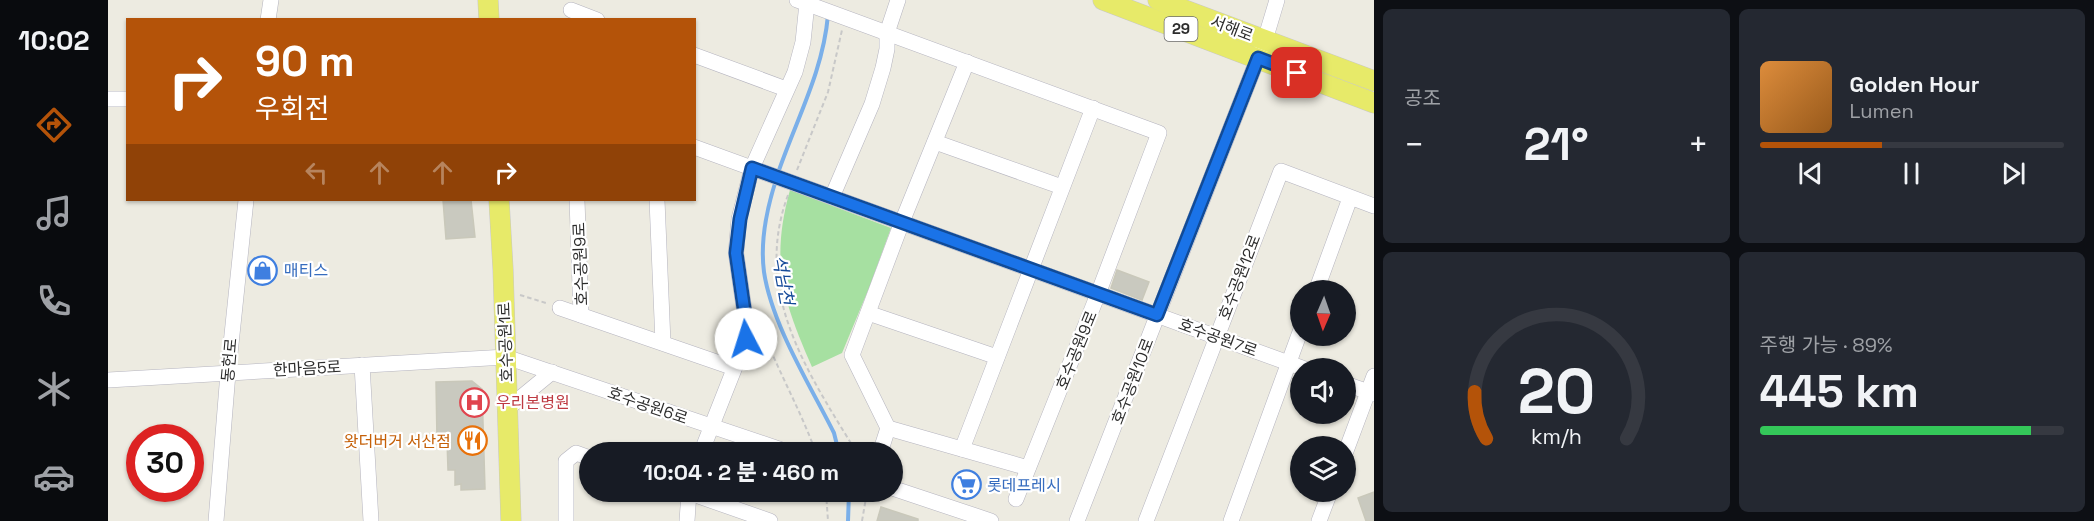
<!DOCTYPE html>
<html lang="ko">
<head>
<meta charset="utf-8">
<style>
  body { margin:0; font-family:"Space Grotesk","Noto Sans KR",sans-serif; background:#242831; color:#f1f3f6; height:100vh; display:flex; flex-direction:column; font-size:22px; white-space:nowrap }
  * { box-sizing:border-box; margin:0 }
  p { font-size:20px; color:#9ea1a6 }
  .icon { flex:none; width:33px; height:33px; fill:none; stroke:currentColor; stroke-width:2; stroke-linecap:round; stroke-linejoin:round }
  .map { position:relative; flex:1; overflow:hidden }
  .drawer { display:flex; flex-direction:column; gap:9px; padding:9px; background:#0d0f14; width:720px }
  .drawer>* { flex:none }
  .guide { position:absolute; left:18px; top:18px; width:570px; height:183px; border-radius:0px; box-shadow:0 2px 4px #0004; background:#b45309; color:#fff; overflow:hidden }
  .needle { width:39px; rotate:182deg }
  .fabs { position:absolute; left:1182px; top:280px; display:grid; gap:12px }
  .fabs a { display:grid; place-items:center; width:66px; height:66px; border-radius:50%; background:#171b24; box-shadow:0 2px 4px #0004; font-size:30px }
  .speed { position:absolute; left:18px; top:424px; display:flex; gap:12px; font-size:30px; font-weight:700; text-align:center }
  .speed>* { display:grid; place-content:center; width:78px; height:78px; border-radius:50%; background:#171b24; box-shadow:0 2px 4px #0004; line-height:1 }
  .speed .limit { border:9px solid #d22; background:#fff; color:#111 }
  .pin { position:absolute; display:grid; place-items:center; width:51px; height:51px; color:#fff; margin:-26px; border-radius:12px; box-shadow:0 3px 9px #0006 }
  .me { position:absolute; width:66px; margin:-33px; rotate:355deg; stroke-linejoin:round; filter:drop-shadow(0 0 4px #0008) }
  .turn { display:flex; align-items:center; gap:21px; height:126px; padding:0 30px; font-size:27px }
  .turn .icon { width:78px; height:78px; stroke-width:2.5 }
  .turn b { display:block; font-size:42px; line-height:51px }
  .lanes { display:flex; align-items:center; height:57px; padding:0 30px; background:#0003; justify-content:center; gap:30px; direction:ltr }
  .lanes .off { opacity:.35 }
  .big { font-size:45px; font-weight:800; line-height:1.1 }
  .drawer .widget { flex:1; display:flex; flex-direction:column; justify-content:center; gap:9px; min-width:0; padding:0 21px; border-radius:9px; background:#242831 }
  .drawer .dial { align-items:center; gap:0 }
  .dial svg { height:156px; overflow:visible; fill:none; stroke:#363941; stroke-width:7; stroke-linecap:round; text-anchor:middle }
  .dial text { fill:#f1f3f6; stroke:none }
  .song { display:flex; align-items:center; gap:18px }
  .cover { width:72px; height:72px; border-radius:9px; background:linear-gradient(135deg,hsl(30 70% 55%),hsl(30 70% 35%)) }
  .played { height:6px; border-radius:3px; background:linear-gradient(90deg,#b45309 40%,#363941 40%) }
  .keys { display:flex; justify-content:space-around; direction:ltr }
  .heat { display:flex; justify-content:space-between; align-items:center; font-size:33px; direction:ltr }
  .charge { height:9px; border-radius:4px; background:linear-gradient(90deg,#34c759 89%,#363941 0) }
  .drawer .tiles { flex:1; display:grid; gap:9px; grid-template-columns:repeat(2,1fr) }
  .trip { position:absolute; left:471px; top:442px; width:324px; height:60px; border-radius:30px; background:#171b24; box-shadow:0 2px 4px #0004; font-weight:800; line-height:60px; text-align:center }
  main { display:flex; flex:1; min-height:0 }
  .tab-bar { display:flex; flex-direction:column; width:108px; justify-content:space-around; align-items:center; background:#090b0e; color:#9ea1a6 }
  .tab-bar .icon { width:42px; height:42px }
  .tab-bar .current { color:#b45309 }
  .tab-bar b { font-size:27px; color:#f1f3f6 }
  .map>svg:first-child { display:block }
  .green { fill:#a6e0a1 }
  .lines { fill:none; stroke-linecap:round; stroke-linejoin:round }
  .stream { stroke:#7aafe9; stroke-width:4 }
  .building { fill:#c9c9bf; stroke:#c9c8ba; stroke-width:1.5 }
  .minor-casing { stroke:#b5b4bf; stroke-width:16 }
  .major-casing { stroke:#c8c8c8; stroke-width:21 }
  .path { stroke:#c8c8c8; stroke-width:2; stroke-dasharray:4.5 3; stroke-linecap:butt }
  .minor { stroke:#fff; stroke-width:15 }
  .major { stroke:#e7ea69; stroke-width:20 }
  .route-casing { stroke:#114b97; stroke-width:15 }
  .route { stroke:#1a73e8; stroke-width:10 }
  .labels { text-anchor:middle; stroke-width:4.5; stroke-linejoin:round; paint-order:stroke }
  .shield { fill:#fff; stroke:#6c6c6c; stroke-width:1.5 }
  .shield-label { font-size:15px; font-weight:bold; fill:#2d2d2d }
  .street-label { font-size:16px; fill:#2d2d2d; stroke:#fff }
  .shop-label { font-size:16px; fill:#366cbe; stroke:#fff; text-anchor:start }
  .health-label { font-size:16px; fill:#be3a42; stroke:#fff; text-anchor:start }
  .food-label { font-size:16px; fill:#c56008; stroke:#fff; text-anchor:end }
  .water-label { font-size:18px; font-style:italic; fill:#154a99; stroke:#fff }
</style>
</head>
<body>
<main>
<nav class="tab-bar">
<b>10:02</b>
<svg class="icon current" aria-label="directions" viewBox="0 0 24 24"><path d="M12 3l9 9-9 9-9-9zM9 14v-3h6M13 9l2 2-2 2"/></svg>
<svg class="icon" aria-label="music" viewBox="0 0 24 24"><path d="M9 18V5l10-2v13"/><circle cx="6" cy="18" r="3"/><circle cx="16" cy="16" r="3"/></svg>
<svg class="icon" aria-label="phone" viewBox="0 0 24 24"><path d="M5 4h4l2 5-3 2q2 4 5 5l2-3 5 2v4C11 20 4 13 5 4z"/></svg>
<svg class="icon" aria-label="climate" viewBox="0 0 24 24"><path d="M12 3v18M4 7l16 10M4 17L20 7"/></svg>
<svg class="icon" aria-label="car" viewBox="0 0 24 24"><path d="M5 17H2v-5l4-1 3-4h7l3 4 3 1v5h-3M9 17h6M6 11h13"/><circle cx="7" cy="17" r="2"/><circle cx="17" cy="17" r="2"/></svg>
</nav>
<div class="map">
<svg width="1266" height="521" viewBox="0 0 1266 521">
  <rect width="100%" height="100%" fill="#edebe1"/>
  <!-- green -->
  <path class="green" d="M682 190 783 228 761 288 734 353 704 367C675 301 662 262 682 190Z"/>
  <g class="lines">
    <!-- stream -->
    <g class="stream">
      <path d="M670 173C688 120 715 72 720 15"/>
      <path d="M668 180C659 208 652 242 656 272 664 325 702 385 726 433L731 453"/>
      <polyline points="740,521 741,492"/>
    </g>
  </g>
  <!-- building -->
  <g class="building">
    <polygon points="335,200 363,200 367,237 338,239"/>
    <polygon points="1009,270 1041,282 1034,300 1003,288"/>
    <polygon points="364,381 374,389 377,489 353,490 353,484 347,485 347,470 340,470 339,440 329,440 328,382"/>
    <polygon points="1266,492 1266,521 1258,521 1250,498"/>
    <polygon points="773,507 810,519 810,521 769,521"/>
  </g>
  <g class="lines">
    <defs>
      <g id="minor">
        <polyline points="689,0 1051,133 990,294 908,499"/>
        <polyline points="463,10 489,20"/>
        <polyline points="160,20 163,0"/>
        <polyline points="586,55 678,89"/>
        <polyline points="0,99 20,99"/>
        <polyline points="827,142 954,187"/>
        <polyline points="586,147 1197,369"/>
        <polyline points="724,197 764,104 775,68 779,49 779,33 790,0"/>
        <polyline points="469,200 473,315"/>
        <polyline points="549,200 555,343"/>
        <polyline points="1208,291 1242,198"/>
        <polyline points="452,308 626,368"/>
        <polyline points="760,313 889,357"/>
        <polyline points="254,365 263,521"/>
        <polyline points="0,380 398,357 683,453"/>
        <polyline points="1238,384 1266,394"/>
        <polyline points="399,409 444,372"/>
        <polyline points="780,428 920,468"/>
        <polyline points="854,449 985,108"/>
        <polyline points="1238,451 1266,376"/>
        <polyline points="593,453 638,339 639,329 628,253 631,219 644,168 687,72 695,42 699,3"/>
        <polyline points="772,453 780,428 744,355 794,222 859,62"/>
        <polyline points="784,488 883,521"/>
        <polyline points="579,492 662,521"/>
        <polyline points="108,521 120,373 138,200"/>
        <polyline points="458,521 458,461 468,453 482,458"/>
        <polyline points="579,521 581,492"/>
        <polyline points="969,521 1157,40 1169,0"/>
        <polyline points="1038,521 1173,171 1266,206"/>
        <polyline points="1123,521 1192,332"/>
        <polyline points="1211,521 1222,492"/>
      </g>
      <g id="major">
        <polyline points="380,0 381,20"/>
        <polyline points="995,0 1266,103"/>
        <polyline points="1050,0 1266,81"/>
        <polyline points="391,200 395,269 403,521"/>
      </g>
    </defs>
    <!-- minor casing -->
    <use href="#minor" class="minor-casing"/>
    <!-- major casing -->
    <use href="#major" class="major-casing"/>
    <!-- path -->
    <g class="path">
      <polyline points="689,170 720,92 734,30"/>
      <path d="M680 195C644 292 700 373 749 453"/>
      <polyline points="412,295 438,303"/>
      <path d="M654 329C670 371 693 411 708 453"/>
      <polyline points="718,492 720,521"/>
      <polyline points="754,521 759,492"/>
    </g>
    <!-- minor -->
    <use href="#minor" class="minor"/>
    <!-- major -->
    <use href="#major" class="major"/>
  </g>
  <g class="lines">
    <defs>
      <polyline id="route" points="638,339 639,329 628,253 632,219 644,168 1049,315 1150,58 1189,73"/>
    </defs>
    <!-- route casing -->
    <use href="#route" class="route-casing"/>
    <!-- route -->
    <use href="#route" class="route"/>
  </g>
  <!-- icons -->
  <defs>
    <symbol id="shop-ring" viewBox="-11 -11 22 22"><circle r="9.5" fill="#fff" stroke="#3f7fe0" stroke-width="1.5"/><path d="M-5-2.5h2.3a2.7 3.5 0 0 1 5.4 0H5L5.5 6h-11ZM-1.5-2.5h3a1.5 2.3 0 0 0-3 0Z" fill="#3f7fe0"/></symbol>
    <symbol id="hospital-ring" viewBox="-11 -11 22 22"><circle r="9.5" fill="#fff" stroke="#e0444e" stroke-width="1.5"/><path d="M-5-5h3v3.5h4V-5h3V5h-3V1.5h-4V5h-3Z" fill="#e0444e"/></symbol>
    <symbol id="restaurant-ring" viewBox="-11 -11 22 22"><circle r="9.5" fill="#fff" stroke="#e8710a" stroke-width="1.5"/><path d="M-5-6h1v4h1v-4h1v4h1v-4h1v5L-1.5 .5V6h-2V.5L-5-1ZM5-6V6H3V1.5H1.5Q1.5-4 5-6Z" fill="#e8710a"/></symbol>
    <symbol id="supermarket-ring" viewBox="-11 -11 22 22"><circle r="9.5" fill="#fff" stroke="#3f7fe0" stroke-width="1.5"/><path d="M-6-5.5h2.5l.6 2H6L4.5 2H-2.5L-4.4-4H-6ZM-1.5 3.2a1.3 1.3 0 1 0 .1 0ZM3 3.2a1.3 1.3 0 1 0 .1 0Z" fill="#3f7fe0"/></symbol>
  </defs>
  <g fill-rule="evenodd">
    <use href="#shop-ring" x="138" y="254" width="33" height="33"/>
    <use href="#hospital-ring" x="350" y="386" width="33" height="33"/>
    <use href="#restaurant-ring" x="348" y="424" width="33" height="33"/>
    <use href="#supermarket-ring" x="842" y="468" width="33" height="33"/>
  </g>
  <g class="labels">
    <!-- shield labels -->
    <rect class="shield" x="1056.5" y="17" width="33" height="24" rx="4.5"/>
    <g class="shield-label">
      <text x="1073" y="34">29</text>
    </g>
    <!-- street labels -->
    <g class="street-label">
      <text transform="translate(1124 28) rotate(21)" y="6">서해로</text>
      <text transform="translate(472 264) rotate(-92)" y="6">호수공원9로</text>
      <text transform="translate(1131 277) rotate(-69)" y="6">호수공원12로</text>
      <text transform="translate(1110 337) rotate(20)" y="6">호수공원7로</text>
      <text transform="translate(397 342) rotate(-92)" y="6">호수공원1로</text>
      <text transform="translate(968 350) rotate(-68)" y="6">호수공원9로</text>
      <text transform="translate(121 360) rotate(-85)" y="6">동헌로</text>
      <text transform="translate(199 368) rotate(-3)" y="6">한마음5로</text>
      <text transform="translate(1024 381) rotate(-69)" y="6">호수공원10로</text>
      <text transform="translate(540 405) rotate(19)" y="6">호수공원6로</text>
    </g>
    <!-- shop labels -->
    <g class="shop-label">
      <text x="176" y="276">매티스</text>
      <text x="879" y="491">롯데프레시</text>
    </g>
    <!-- health labels -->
    <g class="health-label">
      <text x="388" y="408">우리본병원</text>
    </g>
    <!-- food labels -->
    <g class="food-label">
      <text x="343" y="447">왓더버거 서산점</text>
    </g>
    <!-- water labels -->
    <g class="water-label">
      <text transform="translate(675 280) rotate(80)" y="6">석남천</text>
    </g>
  </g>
</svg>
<div class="fabs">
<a><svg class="needle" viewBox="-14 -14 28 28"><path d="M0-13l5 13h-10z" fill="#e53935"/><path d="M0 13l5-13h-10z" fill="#9ea1a6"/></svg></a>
<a><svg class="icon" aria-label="sound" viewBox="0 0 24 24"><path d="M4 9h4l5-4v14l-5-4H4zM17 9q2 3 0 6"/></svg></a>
<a><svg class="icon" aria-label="layers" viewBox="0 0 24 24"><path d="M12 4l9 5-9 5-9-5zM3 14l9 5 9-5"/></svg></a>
</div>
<div class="speed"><div class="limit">30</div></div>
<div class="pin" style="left:1189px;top:73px;background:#d93025"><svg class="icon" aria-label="arrive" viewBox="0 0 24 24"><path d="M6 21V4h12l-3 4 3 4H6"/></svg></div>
<svg class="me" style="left:638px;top:339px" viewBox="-20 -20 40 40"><circle r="19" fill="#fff"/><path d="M0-13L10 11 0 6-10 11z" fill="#1a73e8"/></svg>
<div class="trip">10:04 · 2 분 · 460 m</div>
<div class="guide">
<div class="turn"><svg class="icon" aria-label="right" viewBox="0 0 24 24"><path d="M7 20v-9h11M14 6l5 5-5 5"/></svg><div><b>90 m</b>우회전</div></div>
<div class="lanes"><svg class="icon off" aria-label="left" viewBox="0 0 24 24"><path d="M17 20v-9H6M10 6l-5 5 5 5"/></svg><svg class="icon off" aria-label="ahead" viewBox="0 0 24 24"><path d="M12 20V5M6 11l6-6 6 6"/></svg><svg class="icon off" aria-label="ahead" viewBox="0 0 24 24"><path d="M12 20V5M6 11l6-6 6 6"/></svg><svg class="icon" aria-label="right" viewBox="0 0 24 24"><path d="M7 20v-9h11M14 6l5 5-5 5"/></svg></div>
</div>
</div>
<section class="drawer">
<div class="tiles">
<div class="widget"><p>공조</p>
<div class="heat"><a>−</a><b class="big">21°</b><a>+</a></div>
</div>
<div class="widget">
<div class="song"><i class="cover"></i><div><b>Golden Hour</b><p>Lumen</p></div></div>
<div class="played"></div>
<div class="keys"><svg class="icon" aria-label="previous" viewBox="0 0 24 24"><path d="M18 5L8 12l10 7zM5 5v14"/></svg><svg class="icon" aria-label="pause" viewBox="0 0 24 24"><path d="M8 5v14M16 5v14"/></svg><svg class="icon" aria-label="next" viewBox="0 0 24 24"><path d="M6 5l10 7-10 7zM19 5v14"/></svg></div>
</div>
<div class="widget dial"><svg viewBox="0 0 100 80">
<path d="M14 69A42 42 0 1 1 86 69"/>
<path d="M14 69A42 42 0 0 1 8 45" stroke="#b45309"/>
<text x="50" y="56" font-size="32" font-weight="700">20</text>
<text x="50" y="72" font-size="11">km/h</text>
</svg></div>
<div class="widget"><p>주행 가능 · 89%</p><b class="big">445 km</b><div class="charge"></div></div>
</div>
</section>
</main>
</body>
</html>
